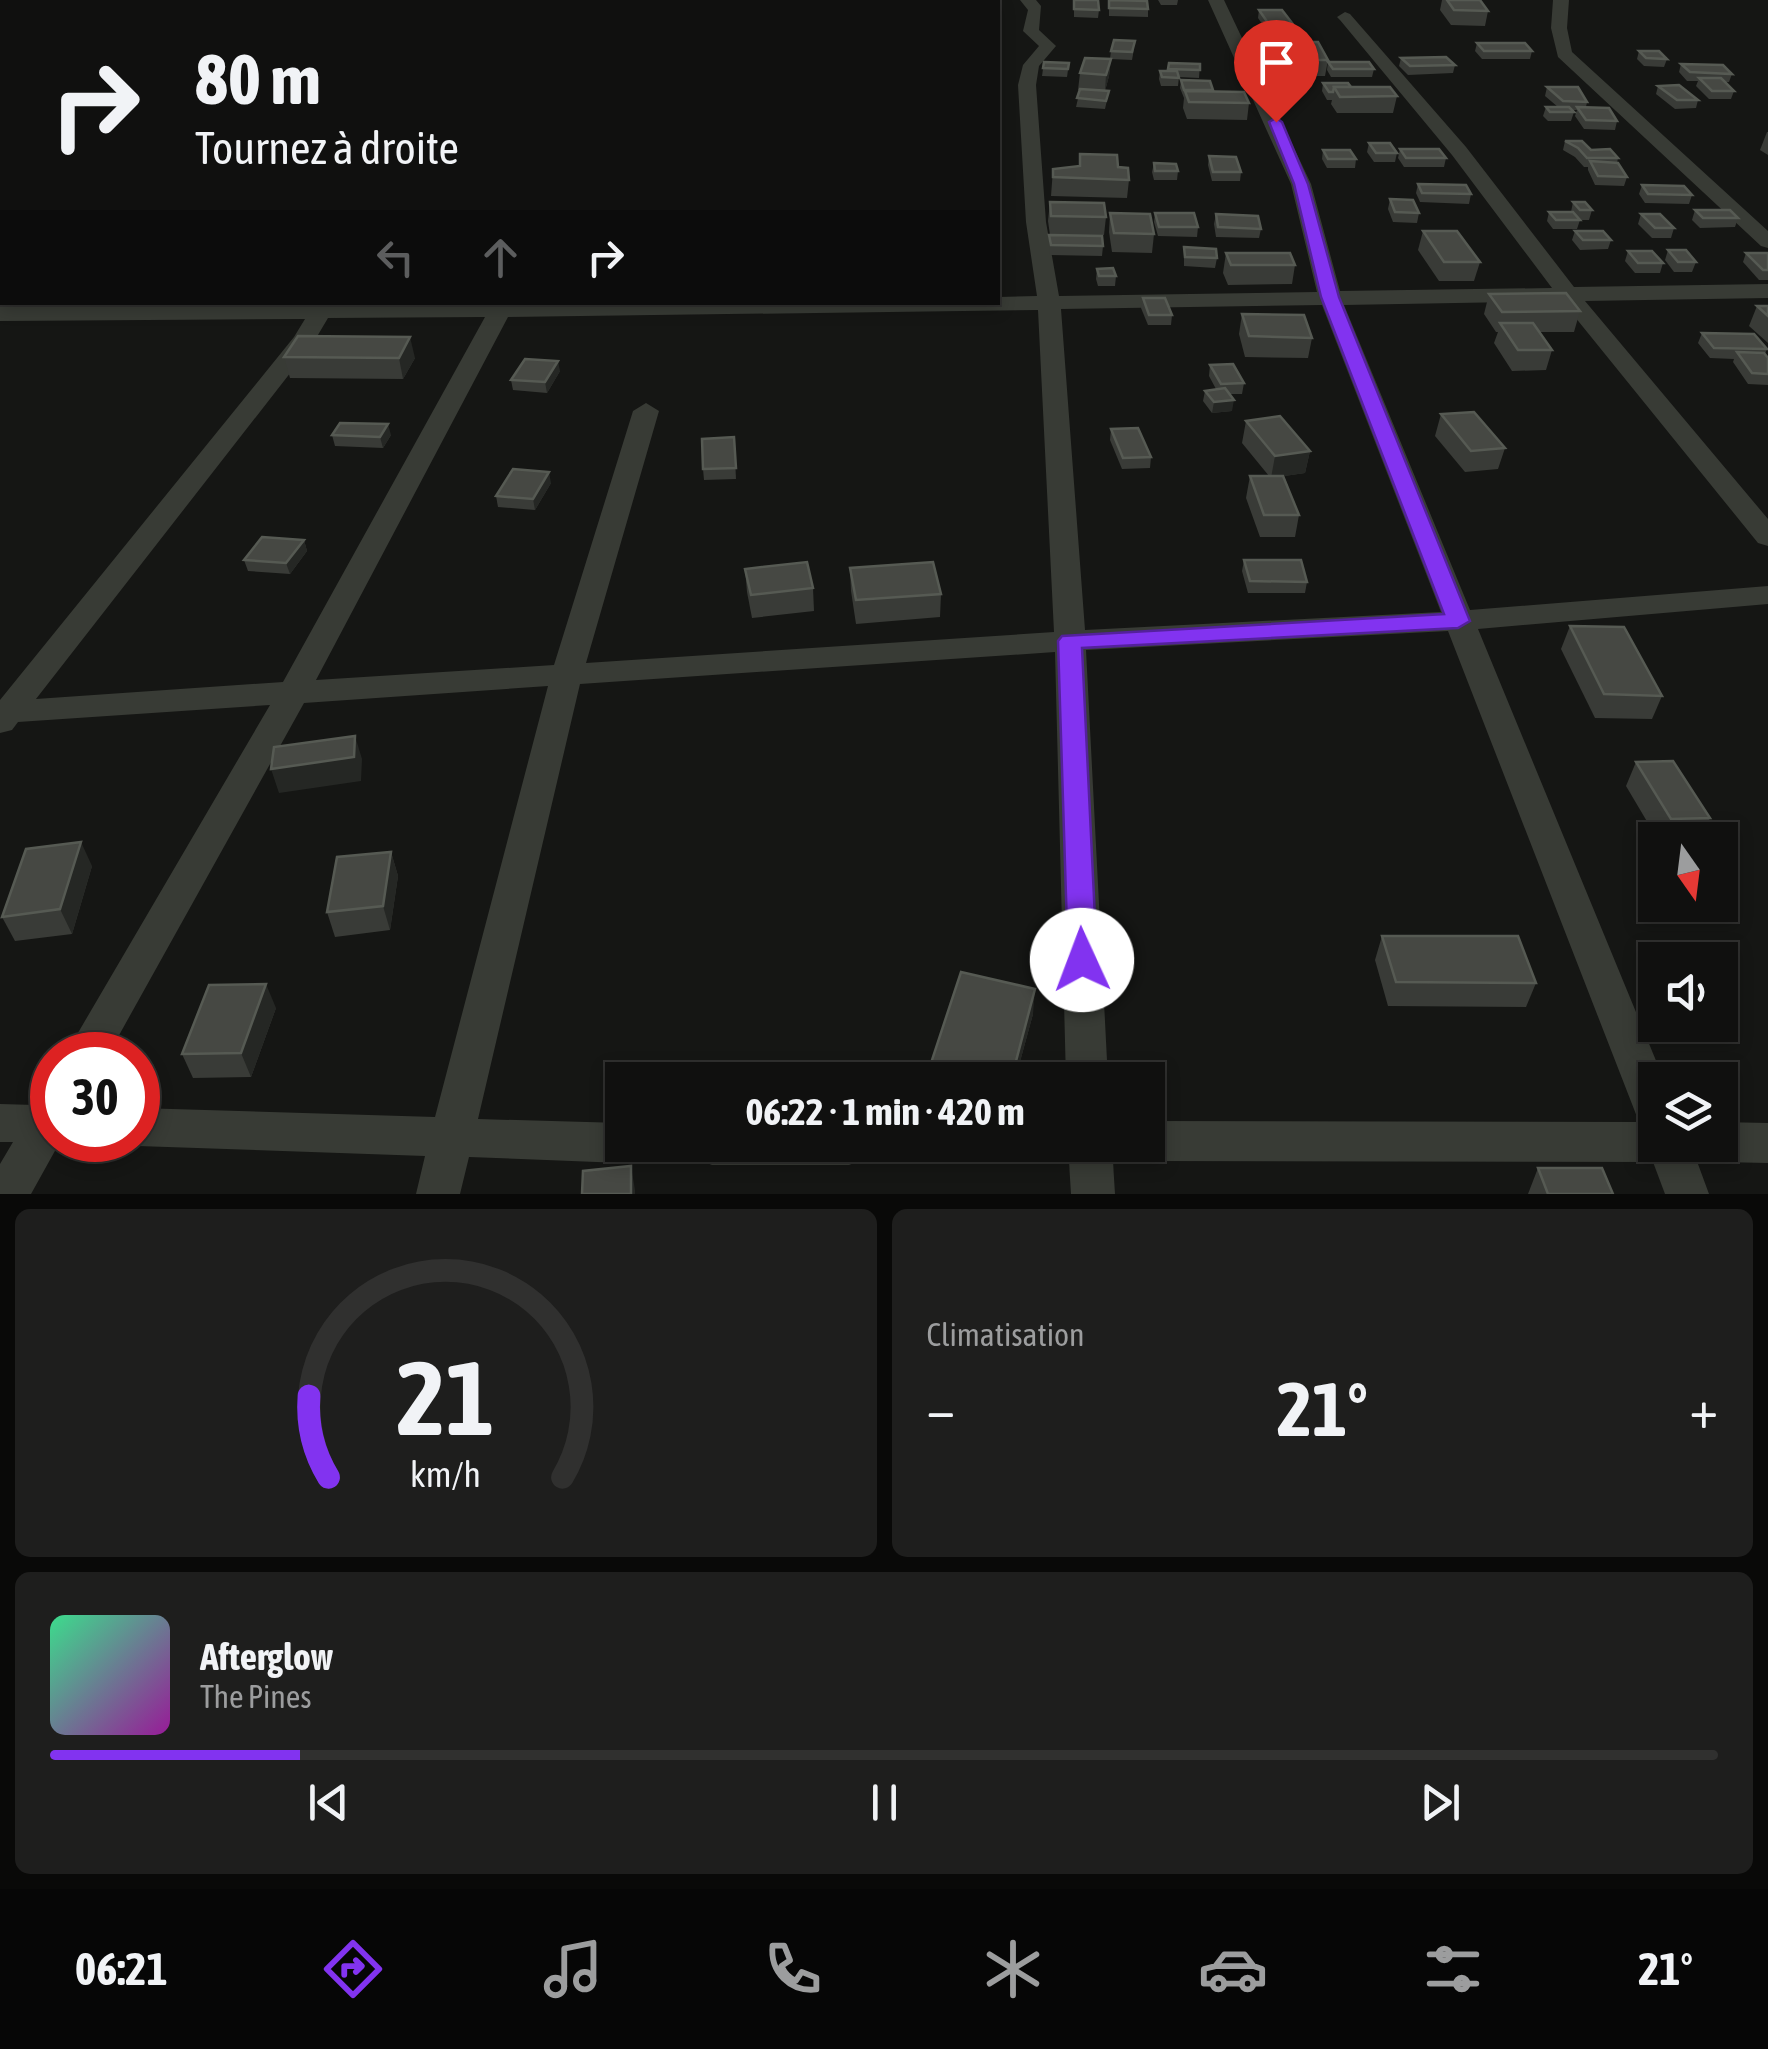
<!DOCTYPE html>
<html lang="fr">
<head>
<meta charset="utf-8">
<style>
  body { margin:0; font-family:"Asap Condensed",sans-serif; background:#1e1e1d; color:#f1f3f6; height:100vh; display:flex; flex-direction:column; font-size:38px; white-space:nowrap }
  * { box-sizing:border-box; margin:0 }
  p { font-size:32px; color:#9c9d9e }
  .icon { flex:none; width:55px; height:55px; fill:none; stroke:currentColor; stroke-width:2; stroke-linecap:round; stroke-linejoin:round }
  .map { position:relative; height:1194px; overflow:hidden }
  .side { display:flex; flex-direction:column; gap:15px; padding:15px; background:#090908; flex:1 }
  .side>* { flex:none }
  .banner { position:absolute; left:0px; top:0px; width:1000px; height:305px; box-shadow:0 5px 15px #0003,0 0 0 2px #30302f; background:#10100f; color:#f1f3f6; overflow:hidden }
  .needle { width:65px; rotate:166deg }
  .fabs { position:absolute; left:1638px; top:822px; display:grid; gap:20px }
  .fabs a { display:grid; place-items:center; width:100px; height:100px; border-radius:0px; background:#10100f; box-shadow:0 5px 15px #0003,0 0 0 2px #30302f; font-size:50px }
  .speed { position:absolute; left:30px; top:1032px; display:flex; gap:20px; font-size:50px; font-weight:700; text-align:center }
  .speed>* { display:grid; place-content:center; width:130px; height:130px; border-radius:50%; background:#10100f; box-shadow:0 5px 15px #0003,0 0 0 2px #30302f; line-height:1 }
  .speed .limit { border:15px solid #d22; background:#fff; color:#111 }
  .pin { position:absolute; display:grid; place-items:center; width:85px; height:85px; color:#fff; margin:-102px -42px; border-radius:50% 50% 50% 0; rotate:-45deg; box-shadow:0 0 10px #0007 }
  .pin .icon { rotate:45deg }
  .me { position:absolute; width:110px; margin:-55px; rotate:358deg; stroke-linejoin:round; filter:drop-shadow(0 0 8px #0008) }
  .turn { display:flex; align-items:center; gap:35px; height:210px; padding:0 30px; font-size:45px }
  .turn .icon { width:130px; height:130px; stroke-width:2.5 }
  .turn b { display:block; font-size:70px; line-height:85px }
  .lanes { display:flex; align-items:center; height:95px; padding:0 30px; background:#0003; justify-content:center; gap:50px; direction:ltr }
  .lanes .off { opacity:.35 }
  .big { font-size:75px; font-weight:700; line-height:1.1 }
  .side .card { flex:1; display:flex; flex-direction:column; justify-content:center; gap:15px; min-width:0; padding:0 35px; border-radius:15px; background:#1e1e1d }
  .side .dial { align-items:center; gap:0 }
  .dial svg { height:260px; overflow:visible; fill:none; stroke:#30302f; stroke-width:7; stroke-linecap:round; text-anchor:middle }
  .dial text { fill:#f1f3f6; stroke:none }
  .song { display:flex; align-items:center; gap:30px }
  .cover { width:120px; height:120px; border-radius:15px; background:linear-gradient(135deg,hsl(150 70% 55%),hsl(300 70% 35%)) }
  .played { height:10px; border-radius:5px; background:linear-gradient(90deg,#8233f0 15%,#30302f 15%) }
  .keys { display:flex; justify-content:space-around; direction:ltr }
  .heat { display:flex; justify-content:space-between; align-items:center; font-size:55px; direction:ltr }
  .side .tiles { flex:1; display:grid; gap:15px; grid-template-columns:1fr 1fr }
  .card:last-child { grid-column:span 2 }
  .trip { position:absolute; left:605px; top:1062px; width:560px; height:100px; border-radius:0px; background:#10100f; box-shadow:0 5px 15px #0003,0 0 0 2px #30302f; font-weight:700; line-height:100px; text-align:center }
  .menu { display:flex; height:160px; justify-content:space-around; align-items:center; background:#060606; color:#9c9d9e }
  .menu .icon { width:70px; height:70px }
  .menu .on { color:#8233f0 }
  .menu b { font-size:45px; color:#f1f3f6 }
  .map>svg:first-child { display:block }
  .lines { fill:none; stroke-linecap:round; stroke-linejoin:round }
  .street { fill:#383b35; fill-rule:evenodd }
  .wall { fill:#393b37 }
  .shaded-wall { fill:#252724 }
  .building { fill:#464843; stroke:#565a53; stroke-width:2.5 }
  .route { fill:#8233f0; stroke:#54219c; stroke-width:2.5 }
</style>
</head>
<body>
<div class="map">
<svg width="1768" height="1194" viewBox="0 0 1768 1194">
  <rect width="100%" height="100%" fill="#151614"/>
  <g class="lines">
    <!-- street -->
    <g class="street">
      <path d="M1020 0H1036L1041 6 1039 30 1056 46 1039 66 1036 85 1046 222 1059 296 1317 292 1291 184 1208 0H1224L1311 184 1340 291 1552 288 1452 155 1340 20 1337 17 1345 12 1350 14 1466 147 1574 287 1768 284V298L1585 301 1768 519V546L1758 543 1562 301 1344 305 1470 610 1768 586V604L1478 629 1664 1080H1655V1145H1691L1709 1194H1665L1653 1162 1148 1161 1133 1155 1128 1145H1148V1121L1639 1122 1448 631 1086 650 1108 1080H1066L1055 652 580 684 478 1119 622 1123V1145H643L637 1157 622 1163 469 1157 460 1194H416L425 1156 138 1146 123 1141 138 1140V1108L435 1117 548 686 304 703 108 1055H65L270 705 18 722 12 730 0 733V700L294 337 305 319 0 321V307L314 302H998V297L1037 296 1026 222 1018 85 1023 65 1039 46 1023 31 1028 10ZM1322 305 1441 612 1085 630 1061 309ZM1038 310 1054 632 586 663 659 411 646 403 633 411 554 665 316 680 508 317ZM485 317 283 682 36 699 312 345 328 318Z"/>
      <polygon points="1553,0 1569,0 1567,28 1572,52 1768,231 1768,248 1761,246 1558,57 1551,28"/>
      <polygon points="2,141 2,154 0,155 0,142"/>
      <polygon points="52,1095 52,1140 61,1140 31,1194 0,1194 0,1164 13,1142 0,1142 0,1104 35,1105"/>
      <polygon points="1720,1122 1768,1123 1768,1163 1720,1162 1705,1156 1700,1145 1720,1145"/>
      <polygon points="690,1145 871,1145 864,1159 849,1165 712,1165 697,1159"/>
      <polygon points="1068,1145 1112,1145 1115,1194 1071,1194"/>
    </g>
  </g>
  <!-- wall -->
  <g class="wall">
    <polygon points="1074,0 1099,10 1098,18 1074,17"/>
    <polygon points="1109,0 1148,9 1148,17 1109,16"/>
    <polygon points="1158,0 1178,0 1177,5 1161,5"/>
    <polygon points="1442,0 1480,0 1488,11 1485,26 1451,25 1440,10"/>
    <polygon points="1259,10 1292,23 1291,31 1267,31 1258,18"/>
    <polygon points="1279,42 1328,60 1325,76 1286,76 1277,58"/>
    <polygon points="1477,43 1532,51 1530,59 1482,59 1475,51"/>
    <polygon points="1134,49 1132,60 1110,59 1111,51"/>
    <polygon points="1639,51 1667,59 1664,67 1644,66 1637,59"/>
    <polygon points="1401,58 1455,65 1453,73 1408,75 1399,66"/>
    <polygon points="1111,59 1109,76 1105,91 1109,91 1105,109 1076,107 1080,90 1078,90 1080,73"/>
    <polygon points="1044,62 1069,63 1067,77 1042,76"/>
    <polygon points="1328,62 1374,69 1372,77 1331,77 1327,70"/>
    <polygon points="1169,63 1200,64 1199,78 1179,77 1178,86 1161,86 1159,79 1160,71 1168,71"/>
    <polygon points="1681,64 1732,74 1729,82 1724,82 1734,91 1731,99 1709,99 1696,86 1698,81 1687,81 1679,72"/>
    <polygon points="1181,80 1249,103 1247,120 1187,119 1183,108 1184,98 1180,88"/>
    <polygon points="1323,83 1397,96 1393,113 1337,113 1331,104 1332,100 1327,100 1322,91"/>
    <polygon points="1658,86 1698,100 1696,108 1675,109 1656,94"/>
    <polygon points="1547,87 1587,102 1586,107 1617,121 1615,130 1584,129 1575,116 1577,110 1572,110 1574,112 1571,121 1548,121 1543,116 1546,107 1558,107 1545,96"/>
    <polygon points="1767,132 1768,132 1768,155 1760,150"/>
    <polygon points="1565,141 1618,158 1617,163 1627,177 1624,186 1595,185 1588,170 1588,167 1584,167 1575,157 1563,150"/>
    <polygon points="1369,143 1397,153 1395,162 1374,162 1367,152"/>
    <polygon points="1400,149 1446,158 1444,167 1404,167 1398,158"/>
    <polygon points="1323,150 1356,159 1355,168 1327,168 1322,159"/>
    <polygon points="1080,154 1118,167 1129,180 1127,198 1051,196 1053,169 1079,166"/>
    <polygon points="1209,156 1241,172 1240,181 1212,181 1208,165"/>
    <polygon points="1154,163 1178,171 1177,180 1154,180 1152,172"/>
    <polygon points="1418,184 1471,194 1469,204 1420,202 1416,193"/>
    <polygon points="1642,185 1692,195 1689,204 1645,203 1639,194"/>
    <polygon points="1390,199 1419,213 1417,223 1393,222 1388,209"/>
    <polygon points="1050,202 1106,217 1104,235 1050,235 1048,221"/>
    <polygon points="1573,202 1592,210 1589,220 1580,220 1577,229 1553,229 1547,221 1549,212 1571,212"/>
    <polygon points="1695,210 1738,218 1735,227 1700,228 1692,220"/>
    <polygon points="1110,213 1154,234 1152,253 1112,252 1109,232"/>
    <polygon points="1155,213 1198,227 1197,237 1158,236 1154,222"/>
    <polygon points="1216,214 1261,229 1259,238 1216,237 1214,224"/>
    <polygon points="1641,214 1674,228 1671,238 1652,238 1638,224"/>
    <polygon points="1423,231 1480,262 1474,281 1439,281 1418,250"/>
    <polygon points="1575,231 1611,240 1608,249 1580,250 1572,240"/>
    <polygon points="1049,235 1103,246 1102,256 1050,255"/>
    <polygon points="1184,247 1217,258 1215,268 1184,266"/>
    <polygon points="1668,250 1696,262 1692,272 1674,272 1665,260"/>
    <polygon points="1628,251 1663,263 1660,273 1635,273 1625,261"/>
    <polygon points="1226,253 1295,265 1292,284 1228,285 1223,273"/>
    <polygon points="1746,253 1768,253 1768,280 1759,280 1743,262"/>
    <polygon points="1097,269 1116,276 1115,286 1098,286 1096,279"/>
    <polygon points="1489,294 1580,311 1574,332 1539,332 1552,350 1546,370 1512,371 1494,343 1498,332 1496,332 1484,314"/>
    <polygon points="1143,298 1172,315 1171,325 1148,325 1141,308"/>
    <polygon points="1757,306 1768,306 1768,343 1749,326"/>
    <polygon points="1242,314 1312,338 1308,358 1245,357 1239,334"/>
    <polygon points="1702,333 1767,349 1765,354 1768,358 1768,385 1748,384 1733,362 1734,359 1710,358 1698,343"/>
    <polygon points="284,357 415,358 403,379 290,378"/>
    <polygon points="1210,365 1244,383 1242,394 1229,394 1232,411 1212,413 1203,401 1205,391 1216,389 1209,376"/>
    <polygon points="560,371 547,393 513,390 511,380"/>
    <polygon points="1441,414 1505,448 1498,469 1465,472 1435,436"/>
    <polygon points="1246,421 1310,451 1305,473 1284,476 1299,515 1295,537 1260,537 1246,498 1250,476 1269,476 1242,443"/>
    <polygon points="1111,429 1151,457 1150,468 1122,469 1110,440"/>
    <polygon points="332,435 391,435 383,448 335,446"/>
    <polygon points="734,437 736,479 704,480 703,469"/>
    <polygon points="551,483 535,510 498,507 496,496"/>
    <polygon points="304,540 307,551 290,574 248,571 244,560"/>
    <polygon points="1244,560 1307,582 1305,593 1248,593 1242,571"/>
    <polygon points="850,568 941,594 940,617 856,624 851,591"/>
    <polygon points="745,569 813,588 814,611 752,618 747,592"/>
    <polygon points="1570,626 1662,696 1652,719 1595,718 1561,649"/>
    <polygon points="1636,762 1710,818 1700,840 1658,840 1626,786"/>
    <polygon points="391,852 398,876 390,930 335,937 327,912"/>
    <polygon points="92,866 72,934 15,941 2,917"/>
    <polygon points="1382,936 1536,983 1526,1007 1388,1006 1375,960"/>
    <polygon points="276,1008 251,1077 193,1078 182,1054"/>
    <polygon points="1033,1014 1015,1080 930,1080 930,1066"/>
    <polygon points="1538,1168 1613,1194 1528,1194"/>
  </g>
  <!-- shaded-wall -->
  <g class="shaded-wall">
    <polygon points="1111,59 1109,76 1105,91 1106,75"/>
    <polygon points="2,248 2,272 0,274 0,249"/>
    <polygon points="410,337 415,358 403,379 399,358"/>
    <polygon points="558,361 560,371 547,393 545,382"/>
    <polygon points="1234,400 1232,411 1212,413 1214,402"/>
    <polygon points="388,424 391,435 383,448 380,437"/>
    <polygon points="1310,451 1305,473 1271,478 1275,456"/>
    <polygon points="549,472 551,483 535,510 533,499"/>
    <polygon points="304,540 307,551 290,574 286,563"/>
    <polygon points="355,736 362,759 361,781 279,793 271,769"/>
    <polygon points="81,842 92,866 72,934 60,909"/>
    <polygon points="391,852 398,876 390,930 383,906"/>
    <polygon points="266,984 276,1008 251,1077 241,1053"/>
    <polygon points="1035,989 1033,1014 1015,1080 1011,1080"/>
    <polygon points="631,1166 635,1190 635,1194 631,1194"/>
  </g>
  <!-- building -->
  <g class="building">
    <polygon points="856,0 882,1 881,2 856,2"/>
    <polygon points="958,0 985,0 984,2 957,2"/>
    <polygon points="1074,0 1098,0 1099,10 1074,9"/>
    <polygon points="1109,0 1147,1 1148,9 1109,8"/>
    <polygon points="1447,0 1480,0 1488,11 1454,10"/>
    <polygon points="1259,10 1282,10 1292,23 1268,23"/>
    <polygon points="1114,40 1135,41 1132,52 1111,51"/>
    <polygon points="1279,42 1318,42 1328,60 1289,60"/>
    <polygon points="1477,43 1525,43 1532,51 1484,51"/>
    <polygon points="1639,51 1659,51 1667,59 1646,58"/>
    <polygon points="1446,57 1455,65 1410,66 1401,58"/>
    <polygon points="1085,58 1111,59 1106,75 1080,73"/>
    <polygon points="1044,62 1069,63 1068,69 1043,68"/>
    <polygon points="1328,62 1369,62 1374,69 1333,69"/>
    <polygon points="1169,63 1200,64 1200,70 1168,69"/>
    <polygon points="1681,64 1723,65 1732,74 1690,72"/>
    <polygon points="1160,71 1177,71 1179,78 1162,77"/>
    <polygon points="1699,78 1721,78 1734,91 1712,91"/>
    <polygon points="1181,80 1210,81 1213,90 1184,90"/>
    <polygon points="1323,83 1348,83 1351,87 1334,87 1333,92 1329,92"/>
    <polygon points="1679,85 1698,100 1677,100 1658,86"/>
    <polygon points="1334,87 1390,87 1397,96 1340,97"/>
    <polygon points="1547,87 1578,87 1587,102 1563,101"/>
    <polygon points="1080,89 1109,91 1106,101 1077,98"/>
    <polygon points="1185,91 1244,92 1249,103 1189,102"/>
    <polygon points="1546,107 1569,107 1574,112 1550,112"/>
    <polygon points="1577,107 1609,108 1617,121 1586,120"/>
    <polygon points="1565,141 1582,141 1591,150 1610,149 1618,158 1587,158 1578,148"/>
    <polygon points="1369,143 1390,143 1397,153 1376,153"/>
    <polygon points="1400,149 1439,149 1446,158 1406,158"/>
    <polygon points="1323,150 1350,150 1356,159 1328,159"/>
    <polygon points="1080,154 1117,155 1118,167 1128,168 1129,180 1053,177 1053,169 1080,166"/>
    <polygon points="1209,156 1236,157 1241,172 1213,172"/>
    <polygon points="1590,161 1618,163 1627,177 1598,176"/>
    <polygon points="1154,163 1176,164 1178,171 1155,171"/>
    <polygon points="1418,184 1466,185 1471,194 1422,193"/>
    <polygon points="1642,185 1684,186 1692,195 1648,194"/>
    <polygon points="1390,199 1413,200 1419,213 1395,212"/>
    <polygon points="1050,202 1104,203 1106,217 1051,216"/>
    <polygon points="1573,202 1585,202 1592,210 1580,210"/>
    <polygon points="1695,210 1730,210 1738,218 1703,218"/>
    <polygon points="1549,212 1573,212 1580,220 1556,220"/>
    <polygon points="1110,213 1150,214 1154,234 1114,233"/>
    <polygon points="1155,213 1194,213 1198,227 1159,227"/>
    <polygon points="1216,214 1258,216 1261,229 1218,227"/>
    <polygon points="1641,214 1660,214 1674,228 1655,228"/>
    <polygon points="1423,231 1457,231 1480,262 1444,262"/>
    <polygon points="1575,231 1603,231 1611,240 1583,240"/>
    <polygon points="1049,235 1102,236 1103,246 1051,245"/>
    <polygon points="1184,247 1216,249 1217,258 1185,257"/>
    <polygon points="1668,250 1686,250 1696,262 1678,262"/>
    <polygon points="1628,251 1652,251 1663,263 1638,263"/>
    <polygon points="1226,253 1290,253 1295,265 1231,265"/>
    <polygon points="1746,253 1768,253 1768,270 1763,270"/>
    <polygon points="1113,268 1116,276 1099,276 1097,269"/>
    <polygon points="1566,293 1580,311 1502,312 1489,294"/>
    <polygon points="1143,298 1165,298 1172,315 1149,315"/>
    <polygon points="1757,306 1768,306 1768,316"/>
    <polygon points="1242,314 1304,315 1312,338 1249,336"/>
    <polygon points="1500,323 1533,323 1552,350 1518,350"/>
    <polygon points="1702,333 1754,334 1767,349 1714,348"/>
    <polygon points="298,336 410,337 399,358 284,357"/>
    <polygon points="1737,352 1764,353 1768,358 1768,374 1752,373"/>
    <polygon points="525,359 558,361 545,382 511,380"/>
    <polygon points="1233,364 1244,383 1221,384 1210,365"/>
    <polygon points="1225,388 1234,400 1214,402 1205,391"/>
    <polygon points="1474,412 1505,448 1471,451 1441,414"/>
    <polygon points="1280,416 1310,451 1275,456 1246,421"/>
    <polygon points="340,423 388,424 380,437 332,435"/>
    <polygon points="1138,428 1151,457 1123,458 1111,429"/>
    <polygon points="734,437 736,468 703,469 702,439"/>
    <polygon points="513,469 549,472 533,499 496,496"/>
    <polygon points="1250,476 1283,476 1299,515 1264,515"/>
    <polygon points="262,537 304,540 286,563 244,560"/>
    <polygon points="1244,560 1301,560 1307,582 1250,581"/>
    <polygon points="807,562 813,588 751,595 745,569"/>
    <polygon points="933,562 941,594 856,600 850,568"/>
    <polygon points="1570,626 1624,627 1662,696 1604,694"/>
    <polygon points="355,736 354,757 271,769 274,747"/>
    <polygon points="1673,761 1710,818 1671,819 1636,762"/>
    <polygon points="81,842 60,909 2,917 26,849"/>
    <polygon points="391,852 383,906 327,912 337,857"/>
    <polygon points="1382,936 1518,936 1536,983 1396,982"/>
    <polygon points="961,972 1035,989 1011,1080 986,1080 930,1066"/>
    <polygon points="266,984 241,1053 182,1054 209,985"/>
    <polygon points="631,1166 631,1194 582,1194 583,1171"/>
    <polygon points="1538,1168 1602,1168 1613,1194 1548,1194"/>
  </g>
  <!-- route -->
  <polygon class="route" points="1276,118 1282,122 1308,184 1339,297 1470,621 1458,628 1082,648 1097,960 1093,969 1082,972 1072,969 1068,960 1058,641 1062,636 1444,614 1321,297 1294,184 1269,122"/>
</svg>
<div class="fabs">
<a><svg class="needle" viewBox="-14 -14 28 28"><path d="M0-13l5 13h-10z" fill="#e53935"/><path d="M0 13l5-13h-10z" fill="#9c9d9e"/></svg></a>
<a><svg class="icon" aria-label="sound" viewBox="0 0 24 24"><path d="M4 9h4l5-4v14l-5-4H4zM17 9q2 3 0 6"/></svg></a>
<a><svg class="icon" aria-label="layers" viewBox="0 0 24 24"><path d="M12 4l9 5-9 5-9-5zM3 14l9 5 9-5"/></svg></a>
</div>
<div class="speed"><div class="limit">30</div></div>
<div class="pin" style="left:1276px;top:122px;background:#d93025"><svg class="icon" aria-label="arrive" viewBox="0 0 24 24"><path d="M6 21V4h12l-3 4 3 4H6"/></svg></div>
<svg class="me" style="left:1082px;top:960px" viewBox="-20 -20 40 40"><circle r="19" fill="#fff"/><path d="M0-13L10 11 0 6-10 11z" fill="#8233f0"/></svg>
<div class="trip">06:22 · 1 min · 420 m</div>
<div class="banner">
<div class="turn"><svg class="icon" aria-label="right" viewBox="0 0 24 24"><path d="M7 20v-9h11M14 6l5 5-5 5"/></svg><div><b>80 m</b>Tournez à droite</div></div>
<div class="lanes"><svg class="icon off" aria-label="left" viewBox="0 0 24 24"><path d="M17 20v-9H6M10 6l-5 5 5 5"/></svg><svg class="icon off" aria-label="ahead" viewBox="0 0 24 24"><path d="M12 20V5M6 11l6-6 6 6"/></svg><svg class="icon" aria-label="right" viewBox="0 0 24 24"><path d="M7 20v-9h11M14 6l5 5-5 5"/></svg></div>
</div>
</div>
<section class="side">
<div class="tiles">
<div class="card dial"><svg viewBox="0 0 100 80">
<path d="M14 69A42 42 0 1 1 86 69"/>
<path d="M14 69A42 42 0 0 1 8 44" stroke="#8233f0"/>
<text x="50" y="56" font-size="32" font-weight="700">21</text>
<text x="50" y="72" font-size="11">km/h</text>
</svg></div>
<div class="card"><p>Climatisation</p>
<div class="heat"><a>−</a><b class="big">21°</b><a>+</a></div>
</div>
<div class="card">
<div class="song"><i class="cover"></i><div><b>Afterglow</b><p>The Pines</p></div></div>
<div class="played"></div>
<div class="keys"><svg class="icon" aria-label="previous" viewBox="0 0 24 24"><path d="M18 5L8 12l10 7zM5 5v14"/></svg><svg class="icon" aria-label="pause" viewBox="0 0 24 24"><path d="M8 5v14M16 5v14"/></svg><svg class="icon" aria-label="next" viewBox="0 0 24 24"><path d="M6 5l10 7-10 7zM19 5v14"/></svg></div>
</div>
</div>
</section>
<nav class="menu">
<b>06:21</b>
<svg class="icon on" aria-label="directions" viewBox="0 0 24 24"><path d="M12 3l9 9-9 9-9-9zM9 14v-3h6M13 9l2 2-2 2"/></svg>
<svg class="icon" aria-label="music" viewBox="0 0 24 24"><path d="M9 18V5l10-2v13"/><circle cx="6" cy="18" r="3"/><circle cx="16" cy="16" r="3"/></svg>
<svg class="icon" aria-label="phone" viewBox="0 0 24 24"><path d="M5 4h4l2 5-3 2q2 4 5 5l2-3 5 2v4C11 20 4 13 5 4z"/></svg>
<svg class="icon" aria-label="climate" viewBox="0 0 24 24"><path d="M12 3v18M4 7l16 10M4 17L20 7"/></svg>
<svg class="icon" aria-label="car" viewBox="0 0 24 24"><path d="M5 17H2v-5l4-1 3-4h7l3 4 3 1v5h-3M9 17h6M6 11h13"/><circle cx="7" cy="17" r="2"/><circle cx="17" cy="17" r="2"/></svg>
<svg class="icon" aria-label="filters" viewBox="0 0 24 24"><path d="M4 7h16M4 17h16"/><circle cx="9" cy="7" r="2"/><circle cx="15" cy="17" r="2"/></svg>
<b>21°</b>
</nav>
</body>
</html>
